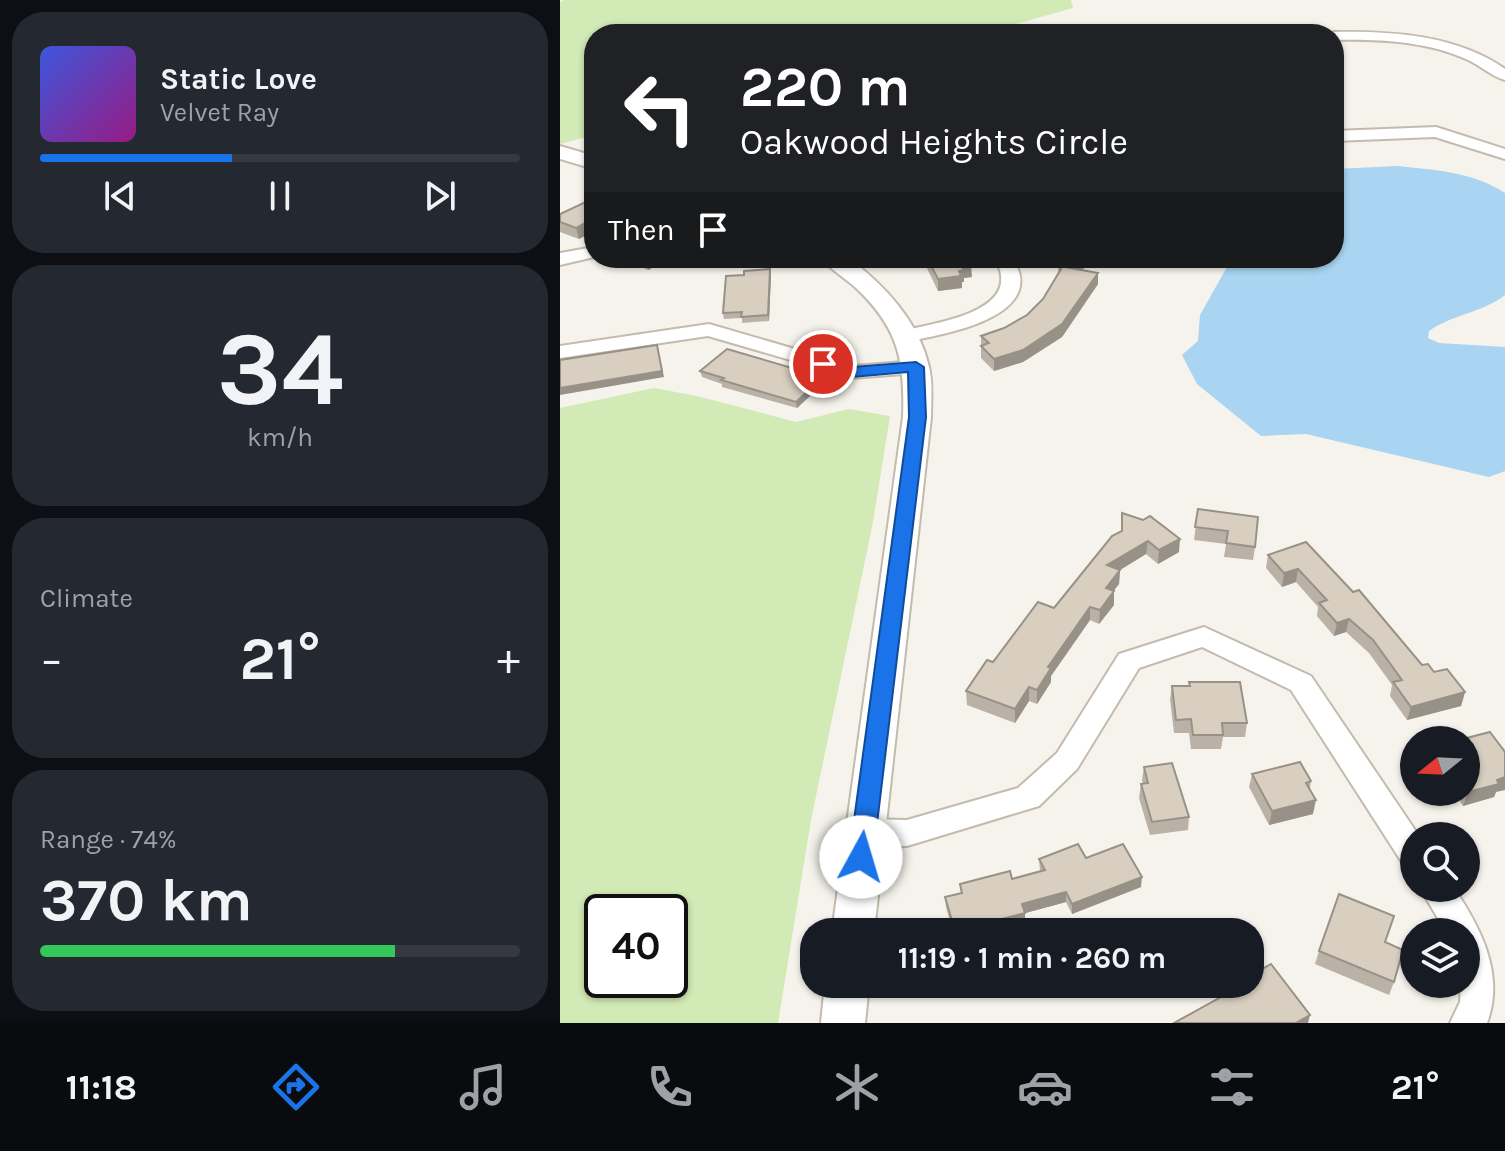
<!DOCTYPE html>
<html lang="en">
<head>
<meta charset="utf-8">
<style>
  body { margin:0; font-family:Karla,sans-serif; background:#242831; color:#f1f3f6; height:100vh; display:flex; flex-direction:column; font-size:30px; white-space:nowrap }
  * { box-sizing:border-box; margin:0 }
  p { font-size:26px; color:#9ea1a6 }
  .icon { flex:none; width:44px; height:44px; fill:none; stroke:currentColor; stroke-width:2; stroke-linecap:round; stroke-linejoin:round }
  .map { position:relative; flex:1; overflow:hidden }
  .side { display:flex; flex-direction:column; gap:12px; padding:12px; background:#0d0f14; width:560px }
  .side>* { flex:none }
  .guide { position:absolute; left:24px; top:24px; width:760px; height:244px; border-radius:32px; box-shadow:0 2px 6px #0004; background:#202124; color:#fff; overflow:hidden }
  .needle { width:52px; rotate:252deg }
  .tools { position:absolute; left:840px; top:726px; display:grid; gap:16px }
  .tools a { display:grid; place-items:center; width:80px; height:80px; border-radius:50%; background:#171b24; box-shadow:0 2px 6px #0004; font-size:40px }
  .speed { position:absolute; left:24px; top:894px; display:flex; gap:16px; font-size:40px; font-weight:700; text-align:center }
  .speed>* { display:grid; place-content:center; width:104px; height:104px; border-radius:50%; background:#171b24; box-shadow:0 2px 6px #0004; line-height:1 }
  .speed .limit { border:4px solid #111; border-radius:12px; background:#fff; color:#111 }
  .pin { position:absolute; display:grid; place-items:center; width:68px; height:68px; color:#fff; margin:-34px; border:4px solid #fff; border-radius:50%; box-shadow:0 2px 8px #0007 }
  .me { position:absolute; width:88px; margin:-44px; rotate:6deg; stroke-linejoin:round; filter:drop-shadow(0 0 6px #0008) }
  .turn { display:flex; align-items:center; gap:28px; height:168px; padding:0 24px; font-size:36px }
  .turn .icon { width:104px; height:104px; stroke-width:2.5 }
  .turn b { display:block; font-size:56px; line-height:68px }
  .then { display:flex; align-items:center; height:76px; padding:0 24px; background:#0003; gap:16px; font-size:30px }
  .big { font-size:60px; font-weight:700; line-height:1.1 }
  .side .card { flex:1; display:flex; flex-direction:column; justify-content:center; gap:12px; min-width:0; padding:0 28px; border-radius:32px; background:#242831 }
  .side .dial { align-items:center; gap:0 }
  .dial b { font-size:104px; line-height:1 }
  .song { display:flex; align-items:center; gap:24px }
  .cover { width:96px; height:96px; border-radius:12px; background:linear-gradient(135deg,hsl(230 70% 55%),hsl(310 70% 35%)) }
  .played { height:8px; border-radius:4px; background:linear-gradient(90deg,#1a73e8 40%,#363941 40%) }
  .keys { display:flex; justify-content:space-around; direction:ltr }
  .heat { display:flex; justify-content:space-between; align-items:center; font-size:44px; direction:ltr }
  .charge { height:12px; border-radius:6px; background:linear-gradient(90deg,#34c759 74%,#363941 0) }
  .trip { position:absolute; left:240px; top:918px; width:464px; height:80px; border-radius:32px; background:#171b24; box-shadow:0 2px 6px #0004; font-weight:700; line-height:80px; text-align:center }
  .tabs { display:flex; height:128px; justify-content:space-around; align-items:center; background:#090b0e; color:#9ea1a6 }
  .tabs .icon { width:56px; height:56px }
  .tabs .active { color:#1a73e8 }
  .tabs b { font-size:36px; color:#f1f3f6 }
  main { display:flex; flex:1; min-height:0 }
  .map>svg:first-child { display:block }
  .green { fill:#d2eab5; fill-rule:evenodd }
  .water { fill:#a9d4f2 }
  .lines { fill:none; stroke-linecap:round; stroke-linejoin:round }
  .service-casing { stroke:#c2bbae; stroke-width:4 }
  .minor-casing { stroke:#c2bbae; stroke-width:4 }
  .tertiary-casing { stroke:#c2bbae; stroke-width:4 }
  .service { fill:#fff; fill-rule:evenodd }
  .minor { fill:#fff; fill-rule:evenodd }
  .tertiary { fill:#fff; fill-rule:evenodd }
  .wall { fill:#bab2a6 }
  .shaded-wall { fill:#979187 }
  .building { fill:#d8cfc1; stroke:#979187; stroke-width:2 }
  .route { fill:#1a73e8; stroke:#114b97; stroke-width:2 }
</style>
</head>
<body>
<main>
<section class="side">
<div class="card">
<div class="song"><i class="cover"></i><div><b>Static Love</b><p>Velvet Ray</p></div></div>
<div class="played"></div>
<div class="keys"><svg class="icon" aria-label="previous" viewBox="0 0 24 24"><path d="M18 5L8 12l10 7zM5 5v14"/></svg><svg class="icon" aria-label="pause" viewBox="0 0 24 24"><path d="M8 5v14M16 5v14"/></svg><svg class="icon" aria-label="next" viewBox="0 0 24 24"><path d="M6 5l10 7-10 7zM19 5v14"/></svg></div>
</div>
<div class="card dial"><b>34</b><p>km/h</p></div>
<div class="card"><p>Climate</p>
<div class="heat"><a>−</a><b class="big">21°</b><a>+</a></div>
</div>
<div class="card"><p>Range · 74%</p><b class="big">370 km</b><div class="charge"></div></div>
</section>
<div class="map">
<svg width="945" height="1023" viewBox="0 0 945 1023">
  <rect width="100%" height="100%" fill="#f6f3ec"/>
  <!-- green -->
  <g class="green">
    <polygon points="4,0 511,0 513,8 420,34 34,34 34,135 0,144 0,2"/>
    <path d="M94 388 137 396 236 422 289 409 330 416 313 522 251 820 218 1023H0V408ZM42 912H110V980H42Z"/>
  </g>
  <!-- water -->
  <path class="water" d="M838 166C875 170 913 172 945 193V295C922 313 893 314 869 331L868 338 879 343 945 347V471L929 477 746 434 701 436 637 384 622 355 638 341 640 315 672 258H774V169Z"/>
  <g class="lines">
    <defs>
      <polygon id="service" points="533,29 549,33 550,34 531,32 531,30"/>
      <g id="minor">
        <path d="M774 32C831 31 897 35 945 69V80C931 76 920 65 906 59 865 41 818 39 774 40V34H769Z"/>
        <polygon points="876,127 945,149 945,159 875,137 774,141 774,131"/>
        <polygon points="34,247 34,257 0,265 0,253"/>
        <path d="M435 258H453C455 263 459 270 460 276 467 322 375 336 344 342L337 340 334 336 337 332C363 325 446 316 441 276 441 270 437 263 435 258Z"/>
        <polygon points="149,324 293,366 356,361 366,367 356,373 292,378 148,336 0,358 0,346"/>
        <polygon points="644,627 751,676 859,836 854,836 854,868 843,864 731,690 642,647 579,668 517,769 479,806 347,846 304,845 293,841 288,832 293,823 304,819 347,820 458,788 497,753 559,654"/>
        <path d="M860 888H894C921 928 945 975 927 1023H890L900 1002 901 984H906V932H886Z"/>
      </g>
      <g id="tertiary">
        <polygon points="0,146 34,156 34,169 0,159"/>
        <path d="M262 258H288C324 284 359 322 369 367 373 383 371 400 371 417L314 932H272L343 417C345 360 338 327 295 287 284 277 270 270 262 258Z"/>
        <polygon points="265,984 309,984 305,1023 261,1023"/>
      </g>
    </defs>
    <!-- service casing -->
    <use href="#service" class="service-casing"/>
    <!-- minor casing -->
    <use href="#minor" class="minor-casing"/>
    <!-- tertiary casing -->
    <use href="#tertiary" class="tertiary-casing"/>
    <!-- service -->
    <use href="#service" class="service"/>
    <!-- minor -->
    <use href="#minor" class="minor"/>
    <!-- tertiary -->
    <use href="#tertiary" class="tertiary"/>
  </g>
  <!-- wall -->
  <g class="wall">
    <polygon points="34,198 34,231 19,239 0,232 0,214"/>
    <polygon points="68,258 112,258 88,270 69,262"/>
    <polygon points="362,258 407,258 412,277 404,278 404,282 402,282 402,288 378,291"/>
    <polygon points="495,258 533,258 533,263 521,270 538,273 538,284 502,337 463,362 434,371 421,358 421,336 444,328 467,315 483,299 499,273"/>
    <polygon points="211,275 209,321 182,323 182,318 164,319 163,313"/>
    <polygon points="140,371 263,377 264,383 237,408 162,387 162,384 142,377"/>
    <polygon points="638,509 695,547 693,560 664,557 666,544 634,540"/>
    <polygon points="562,513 619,552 598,564 586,554 560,570 559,584 553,591 554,605 539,624 530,620 491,676 491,682 477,704 469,701 455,723 407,705 406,691 433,662 494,608 561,531"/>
    <polygon points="746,542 862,665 905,692 901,706 847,720 830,696 832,685 809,653 786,632 774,636 757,616 758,607 736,582 722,587 706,568 708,555"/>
    <polygon points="629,682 687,723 685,737 663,737 661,749 631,749 629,733 614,733 610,699 612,686 629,686"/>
    <polygon points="906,740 936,792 934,797 903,806 894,792 906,792"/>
    <polygon points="584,767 629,817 628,830 590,835 579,798 581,784 583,784 582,780"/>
    <polygon points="692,774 751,781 750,788 753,814 709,825 689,787"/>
    <polygon points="526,858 581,887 512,914 506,902 465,913 465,923 431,932 393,932 386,907 385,897 401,893 400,884 452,879 480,871 479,859"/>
    <polygon points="825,942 834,982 829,995 755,964 759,951"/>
  </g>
  <!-- shaded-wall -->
  <g class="shaded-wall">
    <polygon points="34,218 34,231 19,239 16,228"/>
    <polygon points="86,258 112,258 88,270"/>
    <polygon points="522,258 533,258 533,263 505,279 505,267"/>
    <polygon points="411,265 412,277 404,278 404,282 402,282 402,288 378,291 378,279 399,271 402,267"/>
    <polygon points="210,269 211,275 209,321 208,315"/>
    <polygon points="538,273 538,284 502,337 463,362 434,371 434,359"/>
    <polygon points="97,345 104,377 0,395 0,388"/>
    <polygon points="263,377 264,383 237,408 236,402"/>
    <polygon points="620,539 619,552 598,564 599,550"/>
    <polygon points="588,541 586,554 560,570 559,584 545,602 547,565"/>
    <polygon points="738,569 736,582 722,587 724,573"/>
    <polygon points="554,591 554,605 539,624 540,610"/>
    <polygon points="530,607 530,620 491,676 491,682 477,704 477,690 488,667"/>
    <polygon points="789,619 786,632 774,636 777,623"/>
    <polygon points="469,687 469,701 455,723 455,709"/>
    <polygon points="905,692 901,706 847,720 851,707"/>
    <polygon points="945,777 945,790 936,792 934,797 903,806 908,792 937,780"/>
    <polygon points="756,800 753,814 709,825 712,811"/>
    <polygon points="582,877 581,887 512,914 512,904"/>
    <polygon points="506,892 506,902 462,914 462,904"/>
    <polygon points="465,913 465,923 431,932 395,932"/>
    <polygon points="750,1015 748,1023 736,1023"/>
  </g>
  <!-- building -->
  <g class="building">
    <polygon points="34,198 34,218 16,228 0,222 0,214"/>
    <polygon points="367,258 407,258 411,265 402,267 404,270 399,271 401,276 378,279"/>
    <polygon points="498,258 522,258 505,267 538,273 502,324 463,350 434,359 421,346 429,343 421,336 444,328 467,315 483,299 501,269"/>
    <polygon points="210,269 208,315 181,317 182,312 163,313 166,276 184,275 184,271"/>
    <polygon points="97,345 102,371 0,388 0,360"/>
    <polygon points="167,349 263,377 236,402 161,380 164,378 140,371"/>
    <polygon points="638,509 698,517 695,547 666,543 668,531 635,527"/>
    <polygon points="562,513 583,520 590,516 620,539 599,550 588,541 547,565 560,570 546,588 554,591 540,610 530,607 488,667 491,668 477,690 469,687 455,709 406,691 427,660 433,662 478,602 494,608 552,536 562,531"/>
    <polygon points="746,542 793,592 799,590 862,665 868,664 874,672 887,669 905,692 851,707 833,682 842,680 813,640 789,619 777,623 759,603 767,600 738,569 724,573 708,555"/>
    <polygon points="629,682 680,682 687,723 662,723 663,735 633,735 631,719 616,720 612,686 630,686"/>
    <polygon points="930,732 945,752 945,777 937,780 939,784 908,792 906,789 906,756 910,755 906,750 906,740 899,740"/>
    <polygon points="740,762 751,781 746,783 756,800 712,811 692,774"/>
    <polygon points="612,763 629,817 592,822 581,784 588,783 584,767"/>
    <polygon points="518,844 526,858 563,844 582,877 512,904 506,892 462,904 465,913 395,931 385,897 402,893 400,884 450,871 452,879 485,870 479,859"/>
    <polygon points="779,894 834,916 825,942 843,950 834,982 759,951"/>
    <polygon points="711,964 750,1015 736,1023 614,1023 670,992 667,988 675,984 690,984 690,976"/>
  </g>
  <!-- route -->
  <polygon class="route" points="263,359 292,367 356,362 364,367 366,417 313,857 310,864 301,867 293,864 289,857 349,417 348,372 292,377 257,367 257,360"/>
</svg>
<div class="tools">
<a><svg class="needle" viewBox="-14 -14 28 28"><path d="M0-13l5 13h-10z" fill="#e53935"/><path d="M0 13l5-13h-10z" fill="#9ea1a6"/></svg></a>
<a><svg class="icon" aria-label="search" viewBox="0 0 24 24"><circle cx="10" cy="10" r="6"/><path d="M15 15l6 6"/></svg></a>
<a><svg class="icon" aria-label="layers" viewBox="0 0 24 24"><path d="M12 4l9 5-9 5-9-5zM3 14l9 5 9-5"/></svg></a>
</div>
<div class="speed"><div class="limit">40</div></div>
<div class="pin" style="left:263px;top:364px;background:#d93025"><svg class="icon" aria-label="arrive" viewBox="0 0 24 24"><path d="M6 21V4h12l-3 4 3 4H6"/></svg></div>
<svg class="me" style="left:301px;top:857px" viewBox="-20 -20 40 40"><circle r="19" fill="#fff"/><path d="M0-13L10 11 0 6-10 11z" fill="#1a73e8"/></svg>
<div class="trip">11:19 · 1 min · 260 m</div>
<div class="guide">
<div class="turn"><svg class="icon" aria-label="left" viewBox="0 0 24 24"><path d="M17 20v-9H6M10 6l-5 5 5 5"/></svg><div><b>220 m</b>Oakwood Heights Circle</div></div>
<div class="then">Then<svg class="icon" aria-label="arrive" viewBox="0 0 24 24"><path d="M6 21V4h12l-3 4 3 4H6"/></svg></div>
</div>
</div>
</main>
<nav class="tabs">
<b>11:18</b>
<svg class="icon active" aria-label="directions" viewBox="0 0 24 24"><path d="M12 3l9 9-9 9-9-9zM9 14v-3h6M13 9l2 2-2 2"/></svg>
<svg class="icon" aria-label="music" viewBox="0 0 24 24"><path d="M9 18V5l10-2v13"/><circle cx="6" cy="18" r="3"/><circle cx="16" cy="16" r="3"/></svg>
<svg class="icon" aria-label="phone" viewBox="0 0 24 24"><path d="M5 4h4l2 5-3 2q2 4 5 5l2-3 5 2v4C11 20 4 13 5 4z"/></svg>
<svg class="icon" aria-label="climate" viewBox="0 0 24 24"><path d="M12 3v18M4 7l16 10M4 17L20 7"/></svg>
<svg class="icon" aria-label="car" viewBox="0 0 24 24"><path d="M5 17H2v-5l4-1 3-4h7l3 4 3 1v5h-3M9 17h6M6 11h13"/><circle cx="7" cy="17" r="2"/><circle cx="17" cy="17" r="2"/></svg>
<svg class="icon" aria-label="filters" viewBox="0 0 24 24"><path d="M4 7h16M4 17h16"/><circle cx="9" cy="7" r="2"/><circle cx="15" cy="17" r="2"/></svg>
<b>21°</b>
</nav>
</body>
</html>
